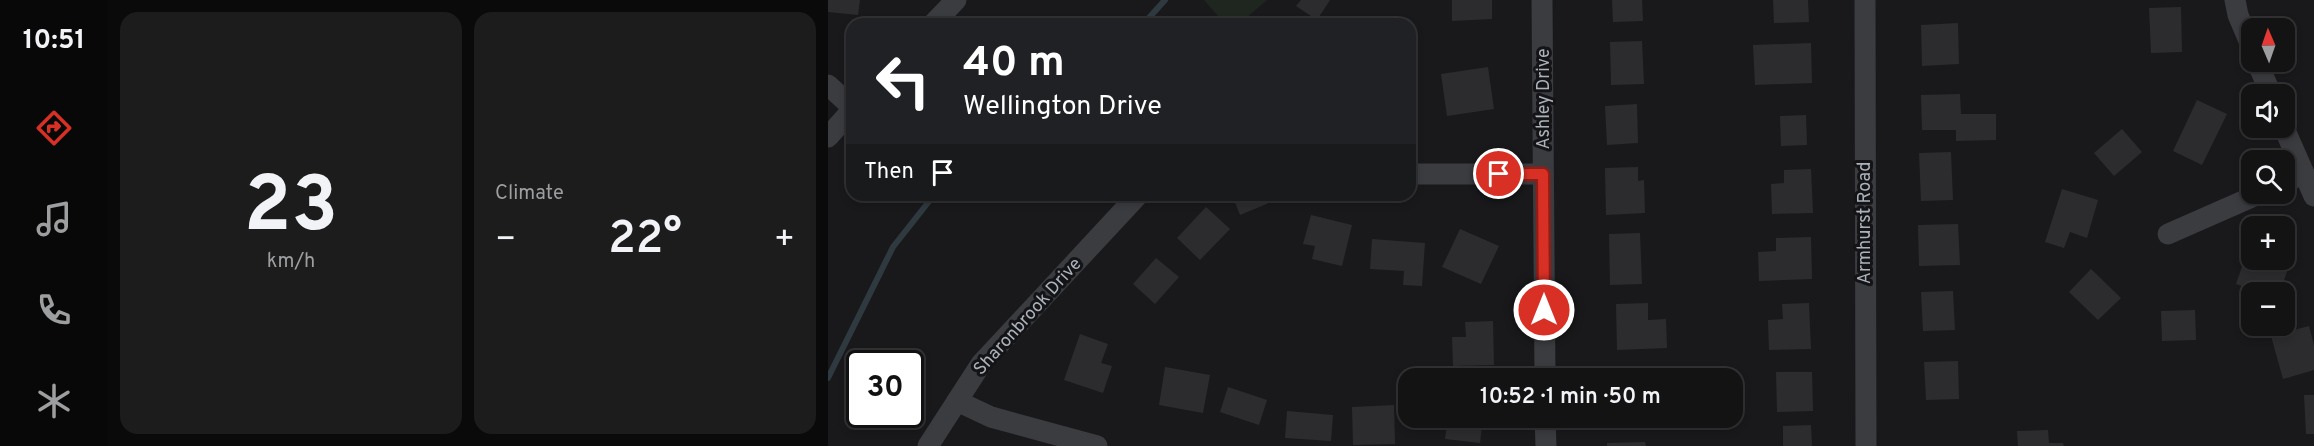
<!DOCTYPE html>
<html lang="en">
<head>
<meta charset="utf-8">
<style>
  body { margin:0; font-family:Overpass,sans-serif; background:#1c1c1d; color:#f1f3f6; height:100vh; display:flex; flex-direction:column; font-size:22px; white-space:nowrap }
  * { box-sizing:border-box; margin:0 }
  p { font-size:20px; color:#9d9ea0 }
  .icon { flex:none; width:33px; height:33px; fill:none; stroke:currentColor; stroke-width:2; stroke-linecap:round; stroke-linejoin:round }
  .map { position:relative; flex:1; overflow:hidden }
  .sheet { display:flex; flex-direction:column; gap:12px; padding:12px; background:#0a0a0b; width:720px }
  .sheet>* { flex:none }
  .hud { position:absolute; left:18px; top:18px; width:570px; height:183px; border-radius:18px; box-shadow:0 3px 9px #0003,0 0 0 2px #323234; background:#202124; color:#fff; overflow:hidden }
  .needle { width:39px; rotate:358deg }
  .fabs { position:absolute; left:1413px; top:18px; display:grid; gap:12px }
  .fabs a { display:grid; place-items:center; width:54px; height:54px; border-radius:12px; background:#131314; box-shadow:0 3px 9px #0003,0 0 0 2px #323234; font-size:30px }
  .speed { position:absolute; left:18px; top:350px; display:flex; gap:12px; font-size:30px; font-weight:700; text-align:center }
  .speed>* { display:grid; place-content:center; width:78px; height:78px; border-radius:50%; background:#131314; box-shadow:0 3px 9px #0003,0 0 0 2px #323234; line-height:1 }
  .speed .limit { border:3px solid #111; border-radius:9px; background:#fff; color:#111 }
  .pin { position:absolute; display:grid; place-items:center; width:51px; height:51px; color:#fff; margin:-26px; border:3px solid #fff; border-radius:50%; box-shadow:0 2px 6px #0007 }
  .me { position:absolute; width:66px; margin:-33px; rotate:0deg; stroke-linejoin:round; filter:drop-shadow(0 0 4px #0008) }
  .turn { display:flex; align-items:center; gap:21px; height:126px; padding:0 18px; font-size:27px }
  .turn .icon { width:78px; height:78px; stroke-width:2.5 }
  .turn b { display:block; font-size:42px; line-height:51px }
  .then { display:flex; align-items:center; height:57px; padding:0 18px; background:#0003; gap:12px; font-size:22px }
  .big { font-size:45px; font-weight:600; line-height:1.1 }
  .sheet .widget { flex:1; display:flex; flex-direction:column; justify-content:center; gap:9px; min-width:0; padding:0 21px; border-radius:18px; background:#1c1c1d }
  .sheet .dial { align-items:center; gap:0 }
  .dial b { font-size:78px; line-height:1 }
  .heat { display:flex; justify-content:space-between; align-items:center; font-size:33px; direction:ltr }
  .sheet .tiles { flex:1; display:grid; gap:12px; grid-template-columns:repeat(2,1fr) }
  .trip { position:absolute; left:570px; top:368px; width:345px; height:60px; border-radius:18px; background:#131314; box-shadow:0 3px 9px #0003,0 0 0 2px #323234; font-weight:600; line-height:60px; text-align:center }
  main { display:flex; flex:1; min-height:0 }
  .tabs { display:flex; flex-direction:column; width:108px; justify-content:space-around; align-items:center; background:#080808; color:#9d9ea0 }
  .tabs .icon { width:42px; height:42px }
  .tabs .on { color:#d93025 }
  .tabs b { font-size:27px; color:#f1f3f6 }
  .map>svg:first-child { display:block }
  .green { fill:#1f261f }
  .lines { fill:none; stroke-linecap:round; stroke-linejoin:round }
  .stream { stroke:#2f3a40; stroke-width:6 }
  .building { fill:#2c2c2f }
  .minor { stroke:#3a3c40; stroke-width:21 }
  .route-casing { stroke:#8d1f18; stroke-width:15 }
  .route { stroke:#d93025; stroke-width:10 }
  .labels { text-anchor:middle; stroke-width:6; stroke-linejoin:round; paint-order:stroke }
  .street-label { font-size:18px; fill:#abb2bb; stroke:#141416 }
</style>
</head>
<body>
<main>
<nav class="tabs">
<b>10:51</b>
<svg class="icon on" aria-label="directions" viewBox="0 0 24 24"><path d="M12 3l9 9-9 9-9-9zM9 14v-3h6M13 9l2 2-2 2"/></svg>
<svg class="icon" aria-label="music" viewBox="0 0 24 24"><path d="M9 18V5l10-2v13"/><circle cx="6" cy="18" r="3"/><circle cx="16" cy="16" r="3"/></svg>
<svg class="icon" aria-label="phone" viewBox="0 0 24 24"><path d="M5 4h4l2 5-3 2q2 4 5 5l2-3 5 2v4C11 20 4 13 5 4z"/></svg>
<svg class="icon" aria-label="climate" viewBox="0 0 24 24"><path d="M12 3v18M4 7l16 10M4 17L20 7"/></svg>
</nav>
<section class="sheet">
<div class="tiles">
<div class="widget dial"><b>23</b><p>km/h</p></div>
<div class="widget"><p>Climate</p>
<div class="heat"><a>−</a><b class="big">22°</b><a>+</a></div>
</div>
</div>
</section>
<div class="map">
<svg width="1486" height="446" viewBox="0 0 1486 446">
  <rect width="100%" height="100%" fill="#19191b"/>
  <!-- green -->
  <polygon class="green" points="376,0 439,0 411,24 397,24"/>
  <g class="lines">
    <!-- stream -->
    <g class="stream">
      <polyline points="312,24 319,20 337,0"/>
      <polyline points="0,378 65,247 106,195"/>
    </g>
  </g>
  <!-- building -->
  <g class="building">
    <polygon points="0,0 32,0 30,15 0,12"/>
    <polygon points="473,0 502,0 489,20 468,6"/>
    <polygon points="624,0 664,0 664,19 624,21"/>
    <polygon points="784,0 814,0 815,21 785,22"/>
    <polygon points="945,0 980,0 981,22 946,23"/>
    <polygon points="1353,7 1354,52 1323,53 1321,8"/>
    <polygon points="1130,23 1131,64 1094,66 1093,25"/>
    <polygon points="814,41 816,84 783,85 782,42"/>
    <polygon points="983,43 984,83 927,85 925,45"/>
    <polygon points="660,67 666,109 619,116 613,74"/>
    <polygon points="1132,94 1133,114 1168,114 1168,140 1128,141 1128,130 1094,130 1093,95"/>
    <polygon points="1369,100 1399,114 1374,165 1345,151"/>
    <polygon points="809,104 810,143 779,145 777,106"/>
    <polygon points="978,115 979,145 953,146 952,116"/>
    <polygon points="1294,129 1314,152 1286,176 1266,153"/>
    <polygon points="1123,152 1125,200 1093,201 1091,153"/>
    <polygon points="810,167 810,181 816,180 817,213 778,215 777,168"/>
    <polygon points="983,169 985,213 944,214 943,184 956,183 956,170"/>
    <polygon points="1234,189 1270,200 1259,238 1242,232 1236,248 1217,242"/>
    <polygon points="404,195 450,195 451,199 412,215"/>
    <polygon points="378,207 402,229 372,260 349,238"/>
    <polygon points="483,215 524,225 514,266 484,259 487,246 475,244"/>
    <polygon points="1130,224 1132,265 1091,266 1090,225"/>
    <polygon points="632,229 671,246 653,284 614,267"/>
    <polygon points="812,233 814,284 782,285 781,234"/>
    <polygon points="983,237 984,279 931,281 930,252 948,251 948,238"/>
    <polygon points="544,239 597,243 594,286 575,285 576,271 542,269"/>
    <polygon points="1420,249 1424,250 1424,260 1452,260 1462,263 1452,292 1432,292 1408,284"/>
    <polygon points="328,258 351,277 327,304 305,284"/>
    <polygon points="1263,269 1293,298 1270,320 1241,292"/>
    <polygon points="1125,291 1127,330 1095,331 1093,292"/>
    <polygon points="820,303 820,320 838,319 839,348 789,350 788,304"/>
    <polygon points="981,303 983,349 941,350 940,320 955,319 954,304"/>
    <polygon points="1367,310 1368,340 1334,341 1333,311"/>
    <polygon points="665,321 666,365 625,366 624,337 638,337 637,322"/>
    <polygon points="1481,326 1486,345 1486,370 1455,379 1443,336"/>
    <polygon points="252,334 280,344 273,363 284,366 275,393 236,380"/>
    <polygon points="1130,361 1131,399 1098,400 1096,362"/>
    <polygon points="337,367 382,375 375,413 331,405"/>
    <polygon points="819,370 820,378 790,378 790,371"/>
    <polygon points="948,372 984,372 985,411 949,412"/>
    <polygon points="400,387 439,400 431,425 392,412"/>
    <polygon points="1476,395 1486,395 1486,434 1478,434"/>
    <polygon points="566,405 567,444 525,445 524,407"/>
    <polygon points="459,411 505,415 503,441 457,438"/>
    <polygon points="620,417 655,417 652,443 617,439"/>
    <polygon points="983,425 984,446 955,446 955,426"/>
    <polygon points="1220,430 1221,443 1235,443 1236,446 1190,446 1189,431"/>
    <polygon points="817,442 818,446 779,446 779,443"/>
  </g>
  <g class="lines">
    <!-- minor -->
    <g class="minor">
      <polyline points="714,0 717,378"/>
      <polyline points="1037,0 1038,446"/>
      <polyline points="1407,0 1410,15 1424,48"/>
      <polyline points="105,24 128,0"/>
      <polyline points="1429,62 1443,94"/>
      <polyline points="0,85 24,107"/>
      <polyline points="1456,128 1486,196"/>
      <polyline points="0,137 24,110"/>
      <polyline points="582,174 715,174"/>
      <polyline points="1456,182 1476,174"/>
      <polyline points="1340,234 1431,194"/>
      <polyline points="129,401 163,417 269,446"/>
      <polyline points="717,417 718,446"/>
      <polyline points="100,446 153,364 310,195"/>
    </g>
  </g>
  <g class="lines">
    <defs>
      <polyline id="route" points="671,174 715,174 716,310"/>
    </defs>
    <!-- route casing -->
    <use href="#route" class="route-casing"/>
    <!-- route -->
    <use href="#route" class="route"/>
  </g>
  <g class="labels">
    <!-- street labels -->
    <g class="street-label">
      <text transform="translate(715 99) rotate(-90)" y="6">Ashley Drive</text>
      <text transform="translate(1036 223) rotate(-90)" y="6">Armhurst Road</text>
      <text transform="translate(199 316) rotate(-48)" y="6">Sharonbrook Drive</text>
    </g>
  </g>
</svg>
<div class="fabs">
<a><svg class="needle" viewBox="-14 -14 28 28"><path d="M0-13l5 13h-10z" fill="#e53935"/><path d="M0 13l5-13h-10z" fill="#9d9ea0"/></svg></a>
<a><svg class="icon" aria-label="sound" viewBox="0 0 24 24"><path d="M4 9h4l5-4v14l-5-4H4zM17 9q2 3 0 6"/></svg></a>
<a><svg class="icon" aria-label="search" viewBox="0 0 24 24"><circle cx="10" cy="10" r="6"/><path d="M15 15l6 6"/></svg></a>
<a>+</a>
<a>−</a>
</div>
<div class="speed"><div class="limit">30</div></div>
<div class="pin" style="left:671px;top:174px;background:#d93025"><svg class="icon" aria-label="arrive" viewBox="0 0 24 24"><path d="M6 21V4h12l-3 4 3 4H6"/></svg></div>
<svg class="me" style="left:716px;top:310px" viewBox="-20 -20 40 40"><circle r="17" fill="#d93025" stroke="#fff" stroke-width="3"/><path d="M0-11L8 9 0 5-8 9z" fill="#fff"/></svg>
<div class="trip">10:52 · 1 min · 50 m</div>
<div class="hud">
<div class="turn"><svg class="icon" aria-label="left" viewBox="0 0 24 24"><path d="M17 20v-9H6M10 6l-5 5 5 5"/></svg><div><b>40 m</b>Wellington Drive</div></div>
<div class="then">Then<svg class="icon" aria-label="arrive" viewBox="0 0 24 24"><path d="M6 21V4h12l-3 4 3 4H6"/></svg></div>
</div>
</div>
</main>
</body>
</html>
